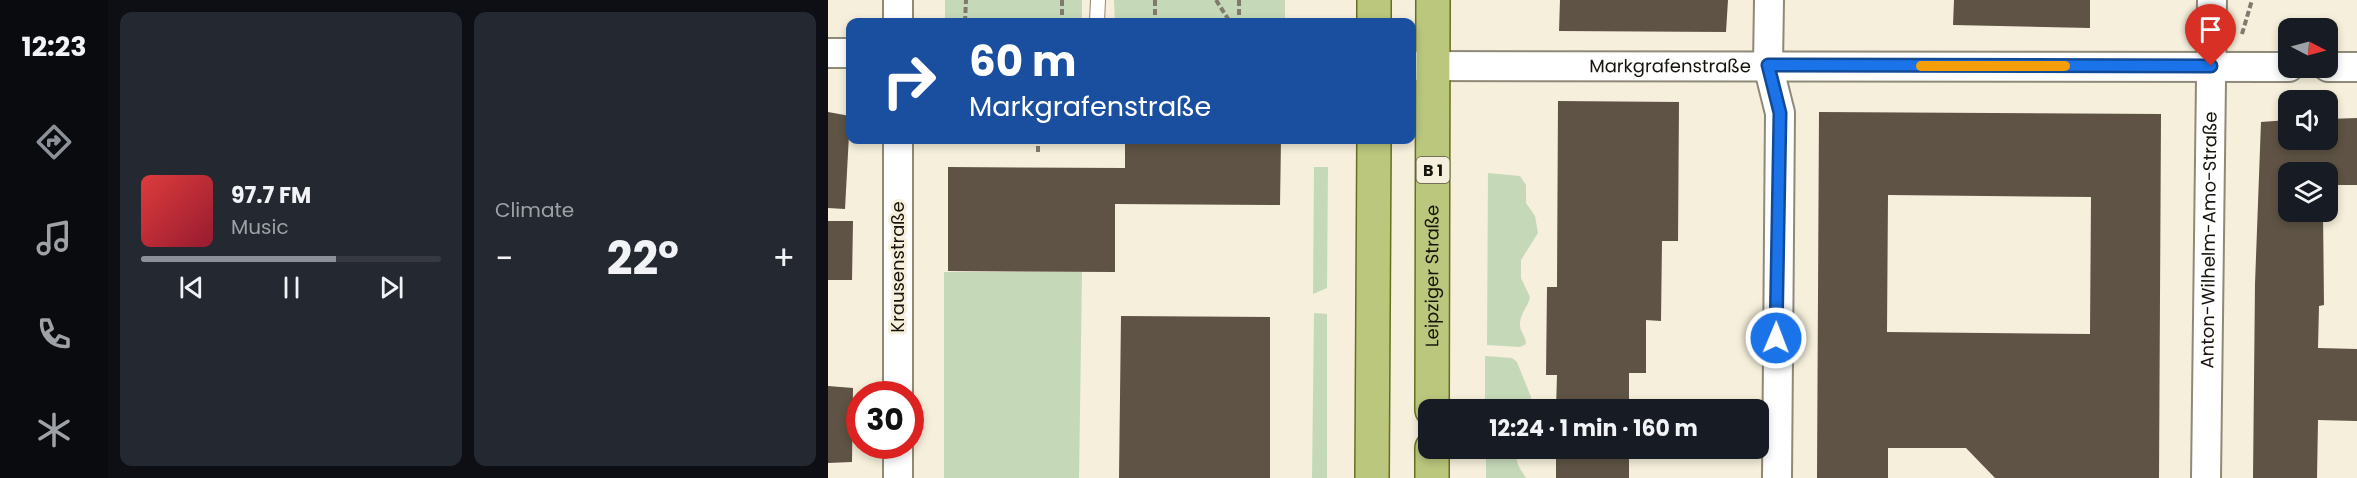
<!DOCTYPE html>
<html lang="en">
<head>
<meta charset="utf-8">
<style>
  body { margin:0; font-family:Poppins,sans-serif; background:#242831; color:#f1f3f6; height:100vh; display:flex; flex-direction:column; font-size:22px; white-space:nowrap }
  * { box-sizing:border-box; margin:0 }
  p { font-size:20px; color:#9ea1a6 }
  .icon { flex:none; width:33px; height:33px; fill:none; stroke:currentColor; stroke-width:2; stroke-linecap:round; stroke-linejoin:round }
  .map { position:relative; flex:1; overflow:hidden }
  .panel { display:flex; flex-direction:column; gap:12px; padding:12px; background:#0d0f14; width:720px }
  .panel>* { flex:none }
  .hud { position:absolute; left:18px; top:18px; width:570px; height:126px; border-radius:12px; box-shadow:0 3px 9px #0003; background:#1a4fa0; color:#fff; overflow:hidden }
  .needle { width:39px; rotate:96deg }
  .buttons { position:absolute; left:1450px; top:18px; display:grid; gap:12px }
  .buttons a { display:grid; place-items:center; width:60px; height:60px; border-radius:12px; background:#171b24; box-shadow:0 3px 9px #0003; font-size:30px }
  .speed { position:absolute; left:18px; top:381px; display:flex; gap:12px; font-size:30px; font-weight:700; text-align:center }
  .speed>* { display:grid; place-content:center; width:78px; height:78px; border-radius:50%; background:#171b24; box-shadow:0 3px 9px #0003; line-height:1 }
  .speed .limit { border:9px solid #d22; background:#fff; color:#111 }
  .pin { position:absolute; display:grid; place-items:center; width:51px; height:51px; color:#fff; margin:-62px -26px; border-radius:50% 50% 50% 0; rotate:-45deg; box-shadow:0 0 6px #0007 }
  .pin .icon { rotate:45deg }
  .me { position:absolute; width:66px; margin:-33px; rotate:1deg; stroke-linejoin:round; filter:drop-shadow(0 0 4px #0008) }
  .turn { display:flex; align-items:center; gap:21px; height:126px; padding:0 24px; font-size:27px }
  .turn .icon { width:78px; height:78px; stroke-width:2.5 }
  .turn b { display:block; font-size:42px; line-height:51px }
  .big { font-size:45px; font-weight:700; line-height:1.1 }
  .panel .widget { flex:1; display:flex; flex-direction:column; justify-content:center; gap:9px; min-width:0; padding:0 21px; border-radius:12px; background:#242831 }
  .song { display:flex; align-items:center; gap:18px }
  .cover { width:72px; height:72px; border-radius:9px; background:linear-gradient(135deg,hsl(0 70% 55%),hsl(350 70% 35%)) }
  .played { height:6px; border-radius:3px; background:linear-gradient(90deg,#8c9099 65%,#363941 65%) }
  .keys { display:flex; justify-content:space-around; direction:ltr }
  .heat { display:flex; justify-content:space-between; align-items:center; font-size:33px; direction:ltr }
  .panel .tiles { flex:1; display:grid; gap:12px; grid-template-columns:repeat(2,1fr) }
  .trip { position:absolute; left:590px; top:399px; width:351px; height:60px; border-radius:12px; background:#171b24; box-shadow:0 3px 9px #0003; font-weight:700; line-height:60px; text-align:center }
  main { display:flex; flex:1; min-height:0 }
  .tab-bar { display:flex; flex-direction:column; width:108px; justify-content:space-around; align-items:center; background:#090b0e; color:#9ea1a6 }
  .tab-bar .icon { width:42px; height:42px }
  .tab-bar .selected { color:#8c9099 }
  .tab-bar b { font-size:27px; color:#f1f3f6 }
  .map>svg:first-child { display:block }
  .green { fill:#c5d9b9 }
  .building { fill:#5e5344; fill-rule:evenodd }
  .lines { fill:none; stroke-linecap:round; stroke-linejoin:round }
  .lane-casing { stroke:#8f8977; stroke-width:16 }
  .street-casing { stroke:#8f8977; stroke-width:32 }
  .primary-casing { stroke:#64701e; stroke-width:36 }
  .path { stroke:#7f7a6d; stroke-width:4; stroke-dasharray:6 3; stroke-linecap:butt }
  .lane { stroke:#fff; stroke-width:14 }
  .street { stroke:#fff; stroke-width:28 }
  .primary { stroke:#bbc77d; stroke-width:33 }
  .route-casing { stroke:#114b97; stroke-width:15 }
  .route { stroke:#1a73e8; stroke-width:10 }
  .slow { stroke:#f59e0b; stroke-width:10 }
  .labels { text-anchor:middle; stroke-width:6; stroke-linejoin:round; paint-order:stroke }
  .shield { fill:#f5efdb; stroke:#5a564b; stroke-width:1.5 }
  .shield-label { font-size:16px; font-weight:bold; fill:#17140d }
  .street-label { font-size:18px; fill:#17140d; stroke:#f5efdb }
</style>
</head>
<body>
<main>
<nav class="tab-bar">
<b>12:23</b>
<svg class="icon selected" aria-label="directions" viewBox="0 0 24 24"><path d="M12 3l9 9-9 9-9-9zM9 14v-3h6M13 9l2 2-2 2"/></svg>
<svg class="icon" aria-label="music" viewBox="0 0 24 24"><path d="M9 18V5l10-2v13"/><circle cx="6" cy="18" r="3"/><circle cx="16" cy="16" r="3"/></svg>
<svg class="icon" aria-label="phone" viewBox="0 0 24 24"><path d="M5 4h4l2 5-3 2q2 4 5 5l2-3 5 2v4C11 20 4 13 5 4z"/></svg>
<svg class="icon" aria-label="climate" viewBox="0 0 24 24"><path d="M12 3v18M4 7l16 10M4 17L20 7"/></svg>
</nav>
<section class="panel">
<div class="tiles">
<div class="widget">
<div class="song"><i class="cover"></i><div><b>97.7 FM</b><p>Music</p></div></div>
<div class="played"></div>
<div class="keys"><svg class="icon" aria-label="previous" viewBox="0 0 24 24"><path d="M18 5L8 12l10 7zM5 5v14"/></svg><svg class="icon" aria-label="pause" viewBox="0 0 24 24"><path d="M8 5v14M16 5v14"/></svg><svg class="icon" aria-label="next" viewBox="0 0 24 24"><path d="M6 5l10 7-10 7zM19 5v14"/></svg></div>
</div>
<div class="widget"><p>Climate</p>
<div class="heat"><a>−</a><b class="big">22°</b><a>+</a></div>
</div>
</div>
</section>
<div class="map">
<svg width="1529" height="478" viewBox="0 0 1529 478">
  <rect width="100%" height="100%" fill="#f5efdb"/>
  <!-- green -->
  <g class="green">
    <rect x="117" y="0" width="137" height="22"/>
    <polygon points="286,0 457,0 457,22 287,22"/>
    <polygon points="486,167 500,167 499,288 485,294"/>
    <path d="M660 173 692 176 698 185V203L707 216 710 233 693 260V278L702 297C700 307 692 313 692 325 692 332 698 336 698 344L692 347 659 345Z"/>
    <polygon points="116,272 254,272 251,478 116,478"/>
    <polygon points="486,313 499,314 499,478 484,478"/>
    <polygon points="657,356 684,358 689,362 703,397 701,409 657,409"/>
    <path d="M658 449H693C684 462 692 467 698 478H658Z"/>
  </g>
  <!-- building -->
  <g class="building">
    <polygon points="732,0 900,0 898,32 731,31"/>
    <polygon points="1126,0 1262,0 1262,28 1125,25"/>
    <polygon points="730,101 851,102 850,241 834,241 833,321 818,320 818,373 801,373 801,410 728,410 729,375 718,375 719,287 729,287"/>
    <polygon points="0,112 22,116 17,209 0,208"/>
    <path d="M991 112 1333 114 1331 478H1167L1138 448H1060V478H989ZM1060 195 1263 197 1262 334 1059 332Z"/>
    <polygon points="1529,118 1529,185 1500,185 1500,172 1461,172 1461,212 1495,212 1496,305 1491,306 1490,348 1529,349 1529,421 1490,420 1489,478 1425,478 1427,284 1433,122 1461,120 1461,140 1500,140 1500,119"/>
    <polygon points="297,140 453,140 452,205 287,204 287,272 120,271 120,167 297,168"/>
    <polygon points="0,221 25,221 24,280 0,280"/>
    <polygon points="293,316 442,317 442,478 291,478"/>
    <polygon points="0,386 25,388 24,462 0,463"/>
    <rect x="728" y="448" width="73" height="30"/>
  </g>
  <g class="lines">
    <defs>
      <polyline id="lane" points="269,22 270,0"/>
      <g id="street">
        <polyline points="941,0 940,65 952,113 949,478"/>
        <polyline points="70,22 70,0"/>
        <polyline points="0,53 22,53"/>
        <path id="s1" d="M584 66 1461 67"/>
        <polyline points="1500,67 1529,67"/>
        <polyline points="70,394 70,140"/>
        <polyline points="70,478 70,446"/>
        <path id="s2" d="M1378 478 1384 0"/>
      </g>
      <g id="primary">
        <polyline points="546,22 546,0"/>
        <path id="s3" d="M604 410 605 0"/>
        <polyline points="544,478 546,140"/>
        <polyline points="604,478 604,448"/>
      </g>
    </defs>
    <!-- lane casing -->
    <use href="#lane" class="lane-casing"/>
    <!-- street casing -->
    <use href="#street" class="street-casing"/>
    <!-- primary casing -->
    <use href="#primary" class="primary-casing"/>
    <!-- path -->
    <g class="path">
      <polyline points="234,0 234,22"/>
      <polyline points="327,0 327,22"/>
      <polyline points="388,0 402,22"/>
      <polyline points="411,0 411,22"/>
      <polyline points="137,22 138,0"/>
      <polyline points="1414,34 1424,0"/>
      <polyline points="210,152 210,140"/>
    </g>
    <!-- lane -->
    <use href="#lane" class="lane"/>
    <!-- street -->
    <use href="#street" class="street"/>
    <!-- primary -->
    <use href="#primary" class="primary"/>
  </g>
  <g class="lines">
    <defs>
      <polyline id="route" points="948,338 952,113 940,65 1383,66"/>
    </defs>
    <!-- route casing -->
    <use href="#route" class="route-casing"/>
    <!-- route -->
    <use href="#route" class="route"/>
    <!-- slow -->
    <polyline class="slow" points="1093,66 1237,66"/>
  </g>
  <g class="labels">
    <!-- shield labels -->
    <rect class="shield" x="588.5" y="157" width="33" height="26" rx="4.5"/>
    <g class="shield-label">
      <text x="605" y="176">B 1</text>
    </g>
    <!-- street labels -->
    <g class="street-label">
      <text dy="6" stroke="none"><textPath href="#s1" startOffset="258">Markgrafenstraße</textPath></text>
      <text dy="6" stroke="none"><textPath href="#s2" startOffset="238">Anton-Wilhelm-Amo-Straße</textPath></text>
      <text transform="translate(70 267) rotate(-90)" y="6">Krausenstraße</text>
      <text dy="6" stroke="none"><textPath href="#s3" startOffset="134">Leipziger Straße</textPath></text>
    </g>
  </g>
</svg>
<div class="buttons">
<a><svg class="needle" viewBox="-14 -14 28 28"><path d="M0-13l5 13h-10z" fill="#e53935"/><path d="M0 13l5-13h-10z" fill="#9ea1a6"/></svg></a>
<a><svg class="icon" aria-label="sound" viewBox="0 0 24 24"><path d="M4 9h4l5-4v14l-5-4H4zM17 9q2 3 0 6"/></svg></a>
<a><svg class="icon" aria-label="layers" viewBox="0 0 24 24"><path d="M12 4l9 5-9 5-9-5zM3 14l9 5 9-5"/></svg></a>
</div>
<div class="speed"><div class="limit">30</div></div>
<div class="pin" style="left:1383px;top:66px;background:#d93025"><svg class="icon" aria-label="arrive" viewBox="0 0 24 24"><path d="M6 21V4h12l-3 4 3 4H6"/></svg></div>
<svg class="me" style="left:948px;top:338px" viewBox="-20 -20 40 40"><circle r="17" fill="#1a73e8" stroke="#fff" stroke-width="3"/><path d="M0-11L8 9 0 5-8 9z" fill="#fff"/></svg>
<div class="trip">12:24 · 1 min · 160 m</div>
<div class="hud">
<div class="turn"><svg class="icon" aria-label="right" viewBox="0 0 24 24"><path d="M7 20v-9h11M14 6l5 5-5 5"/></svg><div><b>60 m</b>Markgrafenstraße</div></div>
</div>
</div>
</main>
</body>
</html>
